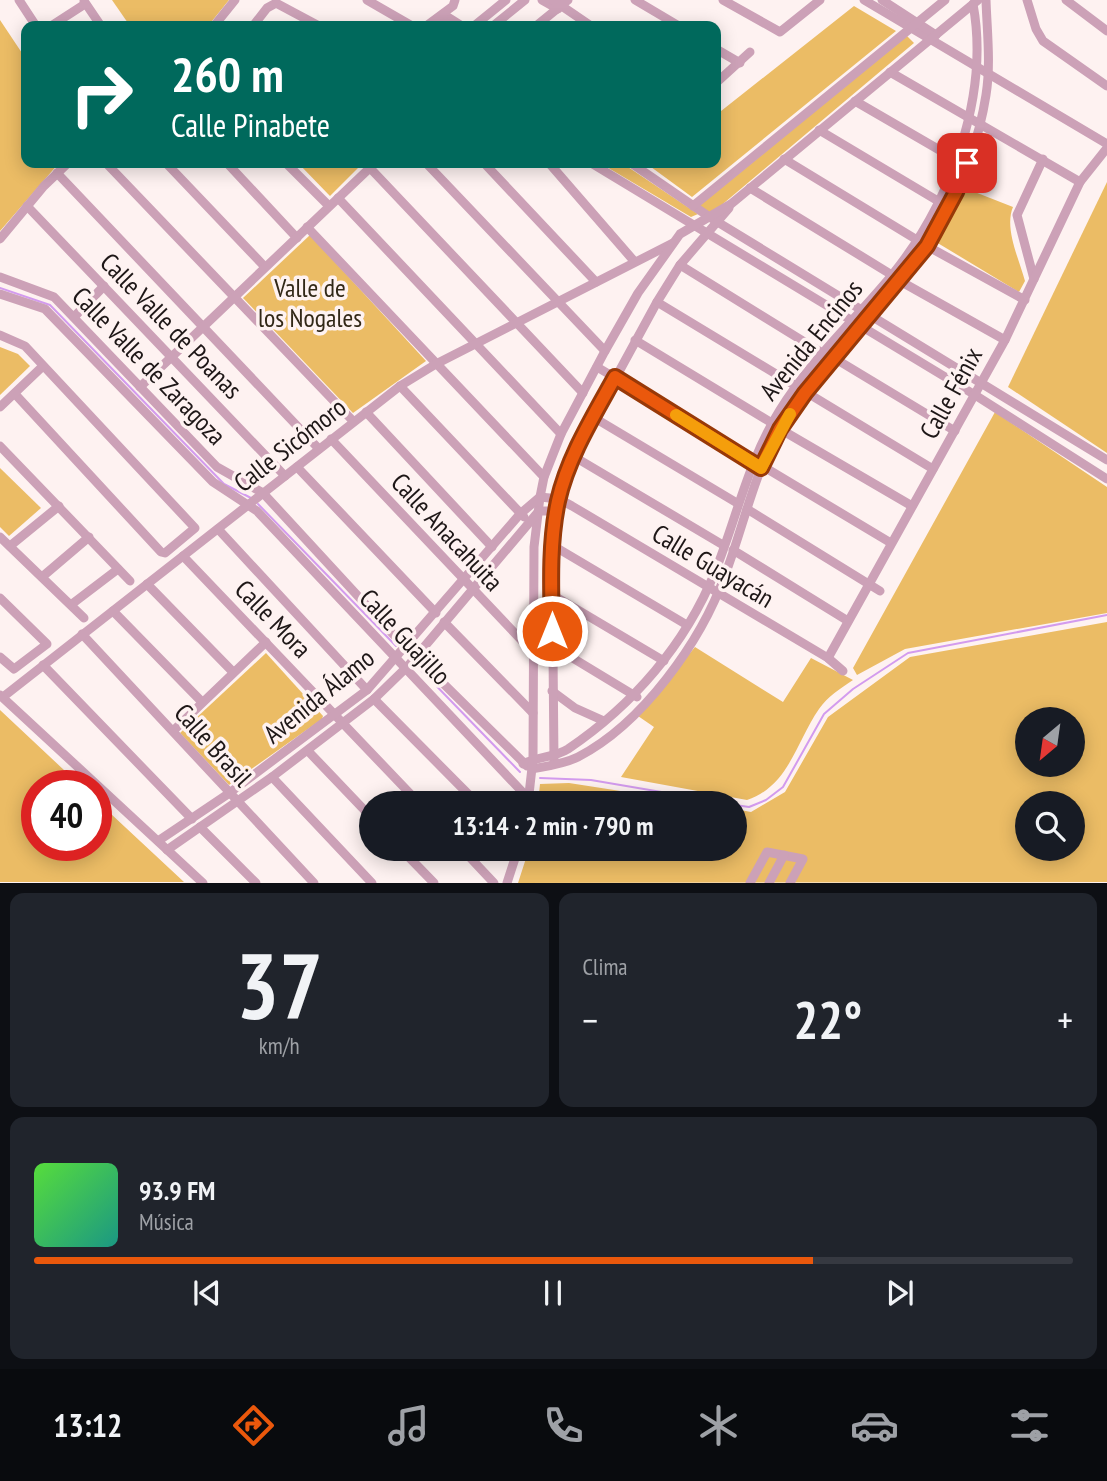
<!DOCTYPE html>
<html lang="es">
<head>
<meta charset="utf-8">
<style>
  body { margin:0; font-family:"PT Sans Narrow",sans-serif; background:#20242c; color:#f1f3f6; height:100vh; display:flex; flex-direction:column; font-size:26px; white-space:nowrap }
  * { box-sizing:border-box; margin:0 }
  p { font-size:23px; color:#9ea1a6 }
  .icon { flex:none; width:38px; height:38px; fill:none; stroke:currentColor; stroke-width:2; stroke-linecap:round; stroke-linejoin:round }
  .map { position:relative; height:883px; overflow:hidden }
  .side { display:flex; flex-direction:column; gap:10px; padding:10px; background:#0d0f14; flex:1 }
  .side>* { flex:none }
  .guide { position:absolute; left:21px; top:21px; width:700px; height:147px; border-radius:14px; box-shadow:0 4px 18px #0003; background:#00695c; color:#fff; overflow:hidden }
  .needle { width:46px; rotate:209deg }
  .fabs { position:absolute; left:1015px; top:707px; display:grid; gap:14px }
  .fabs a { display:grid; place-items:center; width:70px; height:70px; border-radius:50%; background:#171b24; box-shadow:0 4px 18px #0003; font-size:35px }
  .speed { position:absolute; left:21px; top:770px; display:flex; gap:14px; font-size:35px; font-weight:700; text-align:center }
  .speed>* { display:grid; place-content:center; width:91px; height:91px; border-radius:50%; background:#171b24; box-shadow:0 4px 18px #0003; line-height:1 }
  .speed .limit { border:10px solid #d22; background:#fff; color:#111 }
  .pin { position:absolute; display:grid; place-items:center; width:60px; height:60px; color:#fff; margin:-30px; border-radius:14px; box-shadow:0 4px 10px #0006 }
  .me { position:absolute; width:77px; margin:-38px; rotate:0deg; stroke-linejoin:round; filter:drop-shadow(0 0 5px #0008) }
  .turn { display:flex; align-items:center; gap:24px; height:147px; padding:0 35px; font-size:32px }
  .turn .icon { width:91px; height:91px; stroke-width:2.5 }
  .turn b { display:block; font-size:49px; line-height:60px }
  .big { font-size:52px; font-weight:700; line-height:1.1 }
  .side .tile { flex:1; display:flex; flex-direction:column; justify-content:center; gap:10px; min-width:0; padding:0 24px; border-radius:14px; background:#20242c }
  .side .dial { align-items:center; gap:0 }
  .dial b { font-size:91px; line-height:1 }
  .song { display:flex; align-items:center; gap:21px }
  .cover { width:84px; height:84px; border-radius:10px; background:linear-gradient(135deg,hsl(110 70% 55%),hsl(170 70% 35%)) }
  .played { height:7px; border-radius:4px; background:linear-gradient(90deg,#ea580c 75%,#363941 75%) }
  .keys { display:flex; justify-content:space-around; direction:ltr }
  .heat { display:flex; justify-content:space-between; align-items:center; font-size:38px; direction:ltr }
  .side .tiles { flex:1; display:grid; gap:10px; grid-template-columns:1fr 1fr }
  .tile:last-child { grid-column:span 2 }
  .trip { position:absolute; left:359px; top:791px; width:388px; height:70px; border-radius:35px; background:#171b24; box-shadow:0 4px 18px #0003; font-weight:700; line-height:70px; text-align:center }
  .menu { display:flex; height:112px; justify-content:space-around; align-items:center; background:#090b0e; color:#9ea1a6 }
  .menu .icon { width:49px; height:49px }
  .menu .selected { color:#ea580c }
  .menu b { font-size:32px; color:#f1f3f6 }
  .map>svg:first-child { display:block }
  .green { fill:#ebbc65; fill-rule:evenodd }
  .lines { fill:none; stroke-linecap:round; stroke-linejoin:round }
  .stream { stroke:#d39bee; stroke-width:2 }
  .minor { stroke:#cca1b7; stroke-width:9 }
  .route-casing { stroke:#983908; stroke-width:18 }
  .route { stroke:#ea580c; stroke-width:12 }
  .slow { stroke:#f59e0b; stroke-width:12 }
  .labels { text-anchor:middle; stroke-width:7; stroke-linejoin:round; paint-order:stroke }
  .park-label { font-size:26px; fill:#322817; stroke:#fef2f1 }
  .street-label { font-size:26px; fill:#1e1717; stroke:#fef2f1 }
</style>
</head>
<body>
<div class="map">
<svg width="1107" height="883" viewBox="0 0 1107 883">
  <rect width="100%" height="100%" fill="#fef2f1"/>
  <!-- green -->
  <g class="green">
    <polygon points="112,0 229,0 208,26 130,26"/>
    <polygon points="854,6 896,31 692,197 651,167 656,163 716,163 716,115"/>
    <polygon points="0,20 26,59 26,163 59,163 0,231"/>
    <polygon points="907,36 914,43 711,214 699,206"/>
    <polygon points="298,163 361,165 330,196"/>
    <polygon points="600,163 622,163 698,214 691,217"/>
    <polygon points="1107,182 1107,453 1008,387"/>
    <path d="M962 187 1013 207C1004 228 1019 259 1025 281L1019 292 936 242Z"/>
    <polygon points="310,235 426,361 353,413 243,298"/>
    <polygon points="0,347 18,354 30,366 0,395"/>
    <polygon points="995,412 1107,487 1107,613 905,649 857,675 853,668"/>
    <polygon points="0,468 41,508 9,536 0,527"/>
    <path d="M1107 622V882L518 883 529 849H735V809L751 812 785 792 828 717 910 657ZM1027 719H1073V765H1027ZM1027 803H1073V849H1027Z"/>
    <path d="M695 647 783 702 811 658 853 680C840 689 828 696 819 709 796 742 789 786 747 800L621 777 654 727 638 716Z"/>
    <polygon points="266,653 323,716 322,719 229,785 180,733"/>
    <polygon points="0,710 81,786 37,786 37,845 96,845 96,800 184,882 0,882"/>
    <polygon points="569,783 698,803 538,803 540,784"/>
  </g>
  <g class="lines">
    <!-- stream -->
    <g class="stream">
      <polyline points="0,288 50,305 224,484 251,498"/>
      <polyline points="258,504 396,646"/>
      <polyline points="417,666 520,772"/>
      <polyline points="540,778 591,780 726,803"/>
      <polyline points="735,805 749,807 766,800 783,787 824,714 853,689 908,653 1107,615"/>
    </g>
    <!-- minor -->
    <g class="minor">
      <polyline points="19,0 36,26"/>
      <polyline points="367,0 412,26"/>
      <polyline points="542,0 558,9"/>
      <polyline points="553,0 591,26"/>
      <polyline points="635,0 679,26"/>
      <polyline points="723,0 780,32 820,0"/>
      <polyline points="864,0 1107,144"/>
      <polyline points="882,0 936,35"/>
      <polyline points="1027,0 1036,29 1043,41 1107,86"/>
      <polyline points="1066,0 1107,31"/>
      <polyline points="84,1 101,26"/>
      <polyline points="443,14 462,26"/>
      <polyline points="438,18 450,26"/>
      <polyline points="51,26 85,4"/>
      <polyline points="214,26 235,0"/>
      <polyline points="253,26 267,8 276,3 319,26"/>
      <polyline points="426,26 453,6 455,0"/>
      <polyline points="474,26 506,0"/>
      <polyline points="493,26 525,0"/>
      <polyline points="536,26 568,0"/>
      <polyline points="716,49 740,63"/>
      <polyline points="890,72 1080,182"/>
      <polyline points="716,83 750,52"/>
      <polyline points="855,101 955,159"/>
      <polyline points="819,130 938,201"/>
      <polyline points="784,159 927,246 1025,300"/>
      <polyline points="106,163 353,421"/>
      <polyline points="166,163 265,267"/>
      <polyline points="227,163 297,238"/>
      <polyline points="286,163 329,206"/>
      <polyline points="390,163 436,163"/>
      <polyline points="484,163 596,282"/>
      <polyline points="549,163 634,261"/>
      <polyline points="591,163 975,395 1107,479"/>
      <polyline points="631,163 711,218 1107,460"/>
      <polyline points="427,164 605,351"/>
      <polyline points="370,168 583,393"/>
      <polyline points="57,173 319,449"/>
      <polyline points="750,188 892,275"/>
      <polyline points="338,198 561,434"/>
      <polyline points="27,206 285,476"/>
      <polyline points="693,206 945,0"/>
      <polyline points="307,227 544,477"/>
      <polyline points="0,239 44,186 68,163"/>
      <polyline points="680,265 824,354"/>
      <polyline points="0,277 54,297 217,467 263,493 392,633 527,766"/>
      <polyline points="1034,279 1017,215 1043,159"/>
      <polyline points="900,281 1005,340"/>
      <polyline points="0,294 45,309 213,482 257,511 529,799"/>
      <polyline points="657,302 933,469"/>
      <polyline points="74,317 104,286"/>
      <polyline points="0,335 25,346 195,528 165,553 161,552 15,394"/>
      <polyline points="635,340 772,423"/>
      <polyline points="834,358 955,431"/>
      <polyline points="597,367 891,543"/>
      <polyline points="400,386 524,517"/>
      <polyline points="140,387 375,163"/>
      <polyline points="0,407 43,366"/>
      <polyline points="366,412 492,547"/>
      <polyline points="593,417 737,503"/>
      <polyline points="780,429 912,506"/>
      <polyline points="331,439 527,646 566,654 637,697"/>
      <polyline points="0,446 130,581"/>
      <polyline points="573,456 723,545"/>
      <polyline points="297,467 436,613"/>
      <polyline points="747,509 880,591"/>
      <polyline points="218,529 367,690"/>
      <polyline points="0,537 84,618"/>
      <polyline points="552,545 687,625"/>
      <polyline points="10,546 59,506"/>
      <polyline points="733,550 848,621"/>
      <polyline points="183,556 419,803"/>
      <polyline points="42,577 89,537"/>
      <polyline points="147,584 233,672"/>
      <polyline points="551,594 664,661"/>
      <polyline points="0,598 47,644 14,669 0,657"/>
      <polyline points="72,604 118,569"/>
      <polyline points="113,611 202,702"/>
      <polyline points="444,622 533,713"/>
      <polyline points="82,634 314,883"/>
      <polyline points="828,658 1005,340 1080,182 1107,148"/>
      <polyline points="43,665 192,819"/>
      <polyline points="552,691 575,708 604,721"/>
      <polyline points="0,695 203,883"/>
      <polyline points="3,697 400,386 436,364 673,243"/>
      <polyline points="374,699 477,803"/>
      <polyline points="173,731 266,642"/>
      <polyline points="308,751 371,817"/>
      <polyline points="554,761 552,545 559,499 573,456 657,302 680,265 729,208"/>
      <path d="M523 764C538 756 554 758 568 749 633 705 685 645 715 572 737 517 748 461 780 410 810 361 855 320 892 275 950 204 990 96 973 4"/>
      <path d="M532 769C548 766 564 764 578 757 642 724 701 642 725 575 743 528 753 477 778 432 800 394 832 362 860 328 921 257 971 191 986 95 991 64 987 31 986 0"/>
      <polyline points="272,777 372,883"/>
      <polyline points="528,803 533,759 534,547 540,497 544,477 561,434 605,351 638,293 680,234 731,204 978,0"/>
      <polyline points="200,827 256,883"/>
      <polyline points="158,841 228,794 367,690 520,514 540,497 559,499 572,506 828,658 843,671"/>
      <polyline points="401,849 434,883"/>
      <polyline points="462,849 494,883"/>
      <polyline points="167,850 272,777 374,699 408,666 539,511 557,511"/>
      <polyline points="507,883 518,849"/>
      <polyline points="750,883 767,852 803,859 790,883"/>
      <polyline points="769,883 784,855"/>
    </g>
  </g>
  <g class="lines">
    <defs>
      <path id="route" d="M552 631C551 588 549 543 558 501 568 457 593 417 615 377L761 468 780 429 805 393 927 246 956 192 967 163"/>
    </defs>
    <!-- route casing -->
    <use href="#route" class="route-casing"/>
    <!-- route -->
    <use href="#route" class="route"/>
    <!-- slow -->
    <polyline class="slow" points="676,415 761,468 790,414"/>
  </g>
  <g class="labels">
    <!-- park labels -->
    <g class="park-label">
      <text x="310" y="297">Valle de<tspan x="310" dy="30">los Nogales</tspan></text>
    </g>
    <!-- street labels -->
    <g class="street-label">
      <text transform="translate(171 326) rotate(46)" y="9">Calle Valle de Poanas</text>
      <text transform="translate(811 340) rotate(-51)" y="9">Avenida Encinos</text>
      <text transform="translate(149 366) rotate(46)" y="9">Calle Valle de Zaragoza</text>
      <text transform="translate(951 393) rotate(-61)" y="9">Calle Fénix</text>
      <text transform="translate(290 445) rotate(-38)" y="9">Calle Sicómoro</text>
      <text transform="translate(447 532) rotate(47)" y="9">Calle Anacahuita</text>
      <text transform="translate(713 566) rotate(31)" y="9">Calle Guayacán</text>
      <text transform="translate(273 619) rotate(46)" y="9">Calle Mora</text>
      <text transform="translate(405 637) rotate(47)" y="9">Calle Guajillo</text>
      <text transform="translate(319 696) rotate(-39)" y="9">Avenida Álamo</text>
      <text transform="translate(213 745) rotate(48)" y="9">Calle Brasil</text>
    </g>
  </g>
</svg>
<div class="fabs">
<a><svg class="needle" viewBox="-14 -14 28 28"><path d="M0-13l5 13h-10z" fill="#e53935"/><path d="M0 13l5-13h-10z" fill="#9ea1a6"/></svg></a>
<a><svg class="icon" aria-label="search" viewBox="0 0 24 24"><circle cx="10" cy="10" r="6"/><path d="M15 15l6 6"/></svg></a>
</div>
<div class="speed"><div class="limit">40</div></div>
<div class="pin" style="left:967px;top:163px;background:#d93025"><svg class="icon" aria-label="arrive" viewBox="0 0 24 24"><path d="M6 21V4h12l-3 4 3 4H6"/></svg></div>
<svg class="me" style="left:552px;top:631px" viewBox="-20 -20 40 40"><circle r="17" fill="#ea580c" stroke="#fff" stroke-width="3"/><path d="M0-11L8 9 0 5-8 9z" fill="#fff"/></svg>
<div class="trip">13:14 · 2 min · 790 m</div>
<div class="guide">
<div class="turn"><svg class="icon" aria-label="right" viewBox="0 0 24 24"><path d="M7 20v-9h11M14 6l5 5-5 5"/></svg><div><b>260 m</b>Calle Pinabete</div></div>
</div>
</div>
<section class="side">
<div class="tiles">
<div class="tile dial"><b>37</b><p>km/h</p></div>
<div class="tile"><p>Clima</p>
<div class="heat"><a>−</a><b class="big">22°</b><a>+</a></div>
</div>
<div class="tile">
<div class="song"><i class="cover"></i><div><b>93.9 FM</b><p>Música</p></div></div>
<div class="played"></div>
<div class="keys"><svg class="icon" aria-label="previous" viewBox="0 0 24 24"><path d="M18 5L8 12l10 7zM5 5v14"/></svg><svg class="icon" aria-label="pause" viewBox="0 0 24 24"><path d="M8 5v14M16 5v14"/></svg><svg class="icon" aria-label="next" viewBox="0 0 24 24"><path d="M6 5l10 7-10 7zM19 5v14"/></svg></div>
</div>
</div>
</section>
<nav class="menu">
<b>13:12</b>
<svg class="icon selected" aria-label="directions" viewBox="0 0 24 24"><path d="M12 3l9 9-9 9-9-9zM9 14v-3h6M13 9l2 2-2 2"/></svg>
<svg class="icon" aria-label="music" viewBox="0 0 24 24"><path d="M9 18V5l10-2v13"/><circle cx="6" cy="18" r="3"/><circle cx="16" cy="16" r="3"/></svg>
<svg class="icon" aria-label="phone" viewBox="0 0 24 24"><path d="M5 4h4l2 5-3 2q2 4 5 5l2-3 5 2v4C11 20 4 13 5 4z"/></svg>
<svg class="icon" aria-label="climate" viewBox="0 0 24 24"><path d="M12 3v18M4 7l16 10M4 17L20 7"/></svg>
<svg class="icon" aria-label="car" viewBox="0 0 24 24"><path d="M5 17H2v-5l4-1 3-4h7l3 4 3 1v5h-3M9 17h6M6 11h13"/><circle cx="7" cy="17" r="2"/><circle cx="17" cy="17" r="2"/></svg>
<svg class="icon" aria-label="filters" viewBox="0 0 24 24"><path d="M4 7h16M4 17h16"/><circle cx="9" cy="7" r="2"/><circle cx="15" cy="17" r="2"/></svg>
</nav>
</body>
</html>
